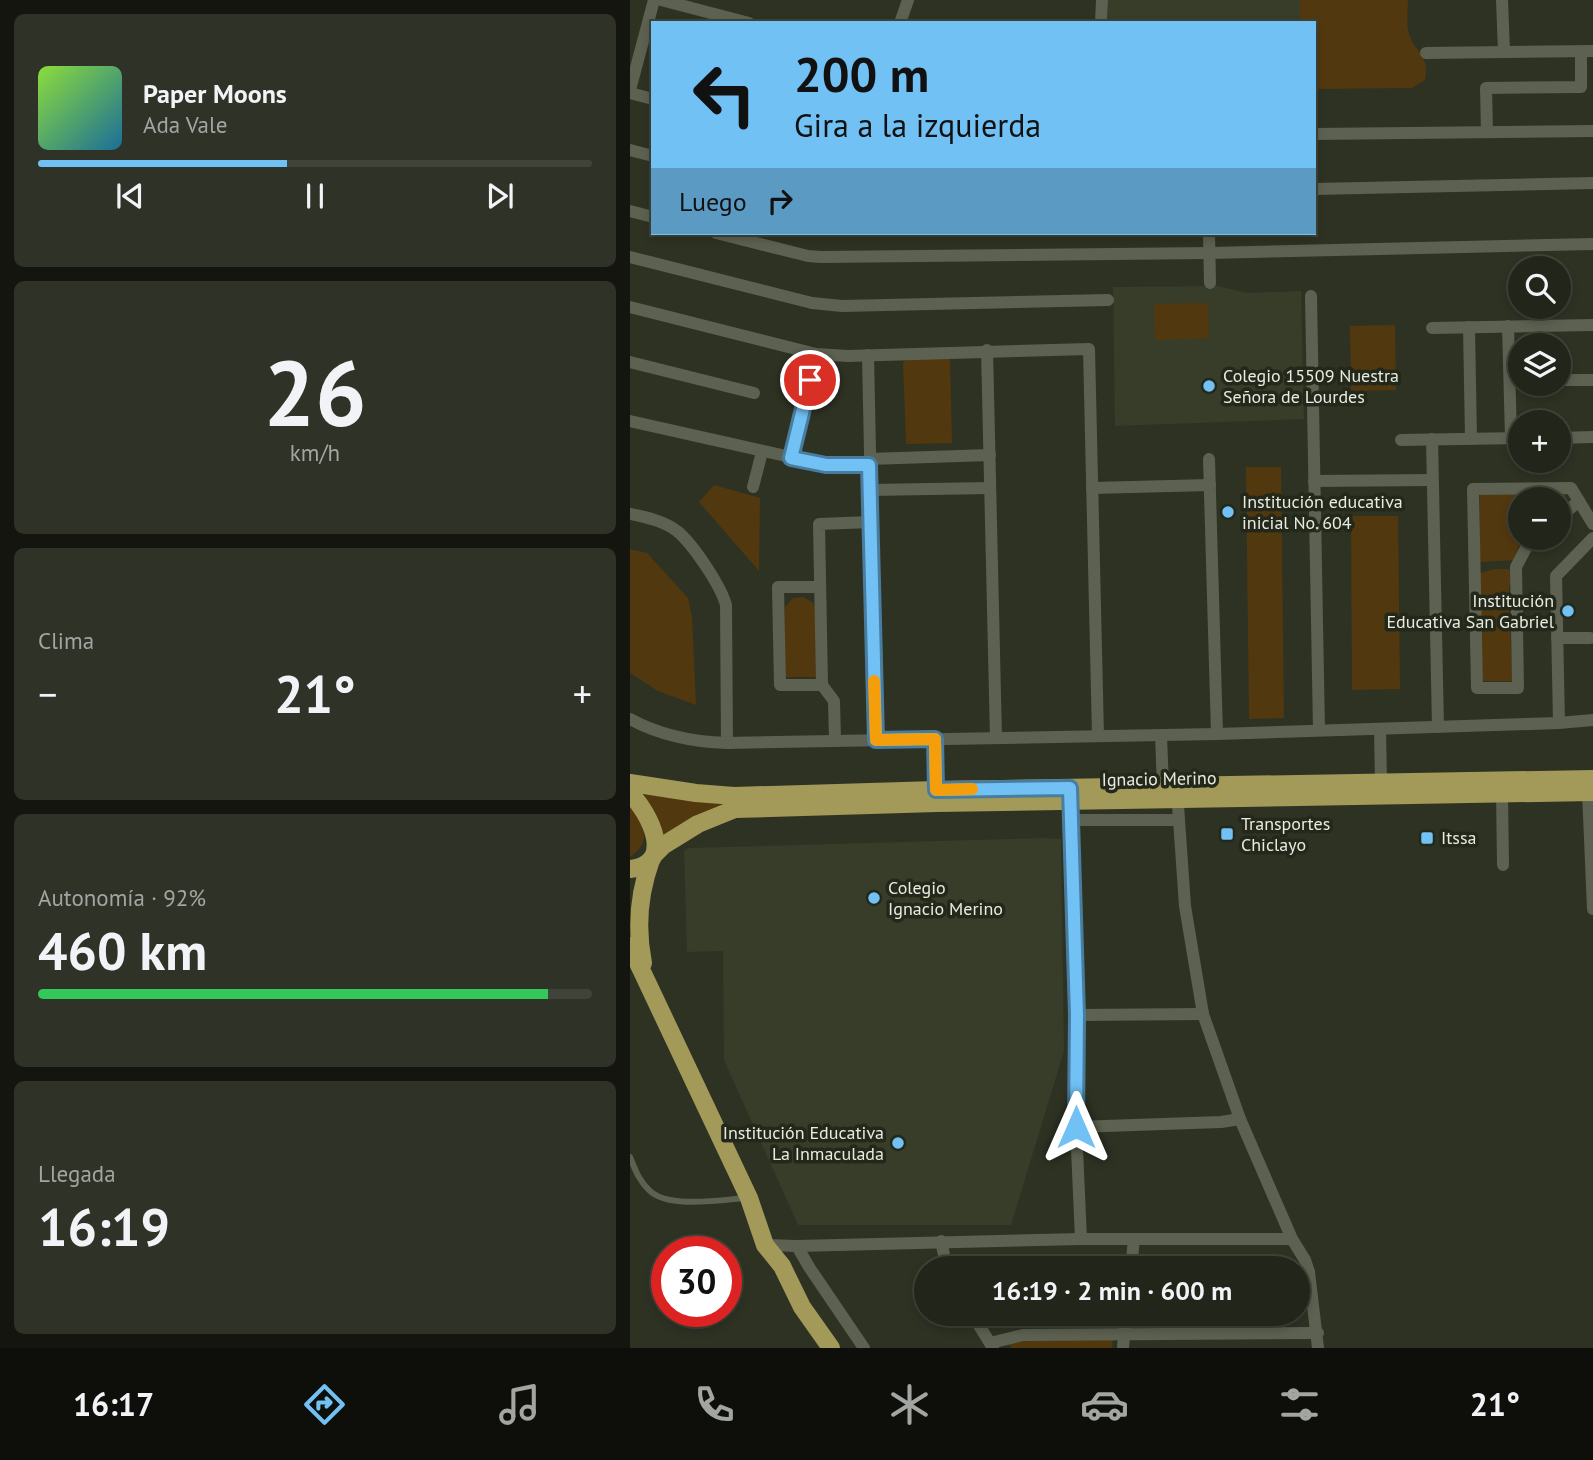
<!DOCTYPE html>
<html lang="es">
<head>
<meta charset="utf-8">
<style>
  body { margin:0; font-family:"PT Sans",sans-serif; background:#2e3227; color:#f1f3f6; height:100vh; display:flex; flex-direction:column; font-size:26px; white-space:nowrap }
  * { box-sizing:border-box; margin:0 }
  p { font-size:23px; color:#a2a5a2 }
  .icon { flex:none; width:38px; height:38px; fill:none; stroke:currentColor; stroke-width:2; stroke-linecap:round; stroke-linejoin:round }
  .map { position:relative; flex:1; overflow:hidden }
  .panel { display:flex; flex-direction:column; gap:14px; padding:14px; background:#13150e; width:630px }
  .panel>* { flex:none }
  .banner { position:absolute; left:21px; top:21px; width:665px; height:214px; border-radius:0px; box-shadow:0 4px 10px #0003,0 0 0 2px #3f4339; background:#71c1f4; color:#111; overflow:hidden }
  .tools { position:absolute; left:878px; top:256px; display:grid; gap:14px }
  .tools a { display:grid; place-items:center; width:63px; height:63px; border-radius:50%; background:#22261a; box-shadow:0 4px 10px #0003,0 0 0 2px #3f4339; font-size:35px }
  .speed { position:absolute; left:21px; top:1236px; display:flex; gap:14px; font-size:35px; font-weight:700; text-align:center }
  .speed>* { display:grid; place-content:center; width:91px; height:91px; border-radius:50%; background:#22261a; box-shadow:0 4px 10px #0003,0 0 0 2px #3f4339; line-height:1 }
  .speed .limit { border:10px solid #d22; background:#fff; color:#111 }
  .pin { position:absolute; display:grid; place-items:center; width:60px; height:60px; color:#fff; margin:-30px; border:4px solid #fff; border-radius:50%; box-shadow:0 2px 7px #0007 }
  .me { position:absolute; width:77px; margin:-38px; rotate:0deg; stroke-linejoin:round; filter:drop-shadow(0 0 5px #0008) }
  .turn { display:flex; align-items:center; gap:24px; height:147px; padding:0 28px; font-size:32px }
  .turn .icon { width:91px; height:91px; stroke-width:2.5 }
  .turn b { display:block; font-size:49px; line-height:60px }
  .then { display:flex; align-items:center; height:66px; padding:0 28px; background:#0003; gap:14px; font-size:26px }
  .big { font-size:52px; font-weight:800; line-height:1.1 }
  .panel .widget { flex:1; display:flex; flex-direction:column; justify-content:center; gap:10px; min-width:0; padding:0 24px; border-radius:10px; background:#2e3227 }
  .panel .dial { align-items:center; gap:0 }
  .dial b { font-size:91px; line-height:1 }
  .song { display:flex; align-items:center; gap:21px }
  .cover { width:84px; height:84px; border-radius:10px; background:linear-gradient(135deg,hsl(90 70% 55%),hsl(200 70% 35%)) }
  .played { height:7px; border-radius:4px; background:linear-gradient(90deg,#71c1f4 45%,#3f4339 45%) }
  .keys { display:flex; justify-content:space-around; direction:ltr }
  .heat { display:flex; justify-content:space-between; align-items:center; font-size:38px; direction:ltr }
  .charge { height:10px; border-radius:5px; background:linear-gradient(90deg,#34c759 92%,#3f4339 0) }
  .trip { position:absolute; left:284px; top:1256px; width:396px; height:70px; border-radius:35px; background:#22261a; box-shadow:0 4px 10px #0003,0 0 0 2px #3f4339; font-weight:800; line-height:70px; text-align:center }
  .tab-bar { display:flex; height:112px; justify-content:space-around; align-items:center; background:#0e0f0a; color:#a2a5a2 }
  .tab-bar .icon { width:49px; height:49px }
  .tab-bar .current { color:#71c1f4 }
  .tab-bar b { font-size:32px; color:#f1f3f6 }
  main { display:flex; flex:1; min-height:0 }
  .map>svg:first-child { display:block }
  .built { fill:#373d28 }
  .green { fill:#52380f }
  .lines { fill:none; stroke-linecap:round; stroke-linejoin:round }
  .lane { stroke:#5c6151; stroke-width:6 }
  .street { stroke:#5c6151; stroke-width:12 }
  .primary { stroke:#a39959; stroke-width:18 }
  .route-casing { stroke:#497d9f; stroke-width:18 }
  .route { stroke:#71c1f4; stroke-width:12 }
  .slow { stroke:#f59e0b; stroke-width:12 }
  .poi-dot { fill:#71c1f4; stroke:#24281a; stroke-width:2.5 }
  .labels { text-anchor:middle; stroke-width:7; stroke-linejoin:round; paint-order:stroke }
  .poi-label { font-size:18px; fill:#e8ebe1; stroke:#24281a; text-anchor:start }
  .street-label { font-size:18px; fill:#e8ebe1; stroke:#24281a }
</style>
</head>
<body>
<main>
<section class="panel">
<div class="widget">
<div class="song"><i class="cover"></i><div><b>Paper Moons</b><p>Ada Vale</p></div></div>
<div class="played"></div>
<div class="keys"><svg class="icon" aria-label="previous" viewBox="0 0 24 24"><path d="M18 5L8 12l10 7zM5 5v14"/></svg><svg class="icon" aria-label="pause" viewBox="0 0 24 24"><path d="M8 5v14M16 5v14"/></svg><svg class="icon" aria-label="next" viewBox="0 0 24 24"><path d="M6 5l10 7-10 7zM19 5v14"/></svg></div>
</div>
<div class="widget dial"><b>26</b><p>km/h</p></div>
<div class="widget"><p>Clima</p>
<div class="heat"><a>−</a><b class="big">21°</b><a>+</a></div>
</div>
<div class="widget"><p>Autonomía · 92%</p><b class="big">460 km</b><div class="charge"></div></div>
<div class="widget"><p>Llegada</p><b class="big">16:19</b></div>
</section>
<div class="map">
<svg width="963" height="1348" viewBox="0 0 963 1348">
  <rect width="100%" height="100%" fill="#2e3223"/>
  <!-- built -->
  <g class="built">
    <rect x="478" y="0" width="192" height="23"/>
    <polygon points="588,286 617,293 671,291 674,419 485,426 483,287"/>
    <polygon points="416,838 431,839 434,1051 381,1225 168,1225 94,1060 93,951 57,952 54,851 58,848"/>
  </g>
  <!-- green -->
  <g class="green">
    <path d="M670 0H778C778 10 776 24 779 34 785 54 800 53 795 80L782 88 684 89V23H670Z"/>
    <polygon points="578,303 579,338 525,340 524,304"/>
    <polygon points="765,325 766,390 721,391 720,326"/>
    <polygon points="316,356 320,360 322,443 276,444 273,363 279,357"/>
    <polygon points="616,467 651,467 654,718 619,719"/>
    <polygon points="84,485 130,498 129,571 69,502"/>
    <polygon points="929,493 935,495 936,503 929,509 929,499 891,499 891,537 899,537 889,546 884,560 850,562 850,495"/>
    <polygon points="721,516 768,516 770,689 722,690"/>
    <polygon points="0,549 17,553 58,598 62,617 66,705 28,691 0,673"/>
    <polygon points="864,569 878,569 883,572 879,588 882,681 852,681 850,573"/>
    <polygon points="173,597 182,602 185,607 186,677 154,677 155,607 163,598"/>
    <polygon points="16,793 102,800 33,840 22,809 15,797"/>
    <path d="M0 803C12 823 25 840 0 857Z"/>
    <polygon points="483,1339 482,1348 382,1348 376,1340"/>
  </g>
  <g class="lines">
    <!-- lane -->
    <path class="lane" d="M0 1157C5 1169 9 1181 19 1190 37 1209 91 1200 115 1198"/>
    <!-- street -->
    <g class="street">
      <polyline points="31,0 119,23"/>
      <polyline points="872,0 874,52"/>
      <polyline points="270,23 278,0"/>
      <polyline points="471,23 472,0"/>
      <polyline points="796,53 963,51"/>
      <polyline points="0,90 24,0"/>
      <polyline points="0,93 23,99"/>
      <polyline points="857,132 856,88 951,87 951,52"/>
      <polyline points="684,134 963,131"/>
      <polyline points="0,150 23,156"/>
      <polyline points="684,189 963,183"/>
      <polyline points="0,211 23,217"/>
      <polyline points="86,233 178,256 191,257 580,253 963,244"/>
      <polyline points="579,233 580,283"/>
      <polyline points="0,257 182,303 212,306 478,300"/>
      <polyline points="681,296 689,730"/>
      <polyline points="0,307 186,354 218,356 459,349 468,736"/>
      <polyline points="878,326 881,438"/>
      <polyline points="839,327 841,439"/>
      <polyline points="802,328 963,325"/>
      <polyline points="357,350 366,738"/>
      <polyline points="238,355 246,740"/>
      <polyline points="0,362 124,393"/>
      <polyline points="929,380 963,380"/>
      <polyline points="0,421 196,465 239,465"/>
      <polyline points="929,438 963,437"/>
      <polyline points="802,439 808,727"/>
      <polyline points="771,440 891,438"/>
      <polyline points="161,458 186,354"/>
      <polyline points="239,459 360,455"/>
      <polyline points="579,459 587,734"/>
      <polyline points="684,481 802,480"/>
      <polyline points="123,487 132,452"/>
      <polyline points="462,488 580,485"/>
      <polyline points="240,490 360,488"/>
      <path d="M0 514C16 517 34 521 47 531 63 544 91 586 96 605L97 743"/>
      <polyline points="929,518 949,501"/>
      <polyline points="907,537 897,546 886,567 888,688 847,688 843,489 941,488 963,524"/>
      <polyline points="189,587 148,587 150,685 192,685"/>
      <polyline points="927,638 960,638"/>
      <path d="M0 719C31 736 62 742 97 743L587 734 929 723 963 720"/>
      <polyline points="929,723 926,576 963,538"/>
      <polyline points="750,729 751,782"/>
      <polyline points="531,735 533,787"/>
      <polyline points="305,739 306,790"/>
      <polyline points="205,740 204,701 192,685 189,524 240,522"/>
      <polyline points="547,791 555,906 573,1014 610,1119 662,1239 675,1260 679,1272 688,1348"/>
      <polyline points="958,792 963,909"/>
      <polyline points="872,793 873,865"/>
      <polyline points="440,795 447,1015 446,1127 451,1239"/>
      <polyline points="441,820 549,820"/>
      <polyline points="447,1015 573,1014"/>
      <polyline points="446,1127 591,1122 610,1119"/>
      <polyline points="311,1241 317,1269"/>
      <polyline points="135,1245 167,1246 451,1239 662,1239"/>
      <polyline points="167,1246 179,1267 234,1348"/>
      <polyline points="501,1269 504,1239"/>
      <polyline points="342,1314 363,1348"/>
      <polyline points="360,1343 393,1335 688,1333"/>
      <polyline points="493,1348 496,1314"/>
    </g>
    <!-- primary -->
    <g class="primary">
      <polyline points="0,783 66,793 104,796 306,790 963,779"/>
      <path d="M0 793C20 814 46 864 0 869"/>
      <polyline points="25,854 34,845 68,824 105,809 307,803 963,792"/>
      <polyline points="0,946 119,1198 135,1245 152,1266 172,1307 201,1348"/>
      <path d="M13 963C6 928 9 893 21 860"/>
    </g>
  </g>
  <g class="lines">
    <defs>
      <polyline id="route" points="180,380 161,458 196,465 239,465 246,740 305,739 306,790 440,788 447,1015 446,1127"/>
    </defs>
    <!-- route casing -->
    <use href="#route" class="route-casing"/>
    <!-- route -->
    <use href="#route" class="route"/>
    <!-- slow -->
    <polyline class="slow" points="244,681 246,740 305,739 306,790 342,789"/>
  </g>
  <!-- markers -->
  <g class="poi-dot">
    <circle cx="579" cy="386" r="7"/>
    <circle cx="598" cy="512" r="7"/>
    <circle cx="938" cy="611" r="7"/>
    <rect x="590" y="827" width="14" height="14" rx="3.5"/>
    <rect x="790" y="831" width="14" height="14" rx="3.5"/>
    <circle cx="244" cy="898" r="7"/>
    <circle cx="268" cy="1143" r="7"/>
  </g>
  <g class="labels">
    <!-- poi labels -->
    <g class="poi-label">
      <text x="593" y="382">Colegio 15509 Nuestra<tspan x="593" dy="21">Señora de Lourdes</tspan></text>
      <text x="612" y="508">Institución educativa<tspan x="612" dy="21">inicial No. 604</tspan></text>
      <text x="924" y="607" text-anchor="end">Institución<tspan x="924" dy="21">Educativa San Gabriel</tspan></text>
      <text x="611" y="830">Transportes<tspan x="611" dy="21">Chiclayo</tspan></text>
      <text x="811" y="844">Itssa</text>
      <text x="258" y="894">Colegio<tspan x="258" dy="21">Ignacio Merino</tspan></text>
      <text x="254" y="1139" text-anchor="end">Institución Educativa<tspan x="254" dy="21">La Inmaculada</tspan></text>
    </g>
    <!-- street labels -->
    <g class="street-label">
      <text transform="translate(529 779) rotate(-1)" y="6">Ignacio Merino</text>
    </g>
  </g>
</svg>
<div class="tools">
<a><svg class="icon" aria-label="search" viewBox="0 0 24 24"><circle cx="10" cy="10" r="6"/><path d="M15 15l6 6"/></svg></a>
<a><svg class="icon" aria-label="layers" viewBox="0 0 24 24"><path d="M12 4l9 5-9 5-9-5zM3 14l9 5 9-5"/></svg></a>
<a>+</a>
<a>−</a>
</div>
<div class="speed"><div class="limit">30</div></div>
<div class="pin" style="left:180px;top:380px;background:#d93025"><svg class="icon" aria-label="arrive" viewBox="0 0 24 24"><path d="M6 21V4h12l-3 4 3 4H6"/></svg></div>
<svg class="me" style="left:446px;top:1127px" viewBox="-20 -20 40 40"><path d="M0-17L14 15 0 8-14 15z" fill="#71c1f4" stroke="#fff" stroke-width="4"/></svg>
<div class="trip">16:19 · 2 min · 600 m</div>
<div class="banner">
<div class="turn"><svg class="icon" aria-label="left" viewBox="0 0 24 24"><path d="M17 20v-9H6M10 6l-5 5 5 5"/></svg><div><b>200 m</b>Gira a la izquierda</div></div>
<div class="then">Luego<svg class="icon" aria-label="right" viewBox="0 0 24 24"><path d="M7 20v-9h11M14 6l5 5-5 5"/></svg></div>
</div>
</div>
</main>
<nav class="tab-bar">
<b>16:17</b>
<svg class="icon current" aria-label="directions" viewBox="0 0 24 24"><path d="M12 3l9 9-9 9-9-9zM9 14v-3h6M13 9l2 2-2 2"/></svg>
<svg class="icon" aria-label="music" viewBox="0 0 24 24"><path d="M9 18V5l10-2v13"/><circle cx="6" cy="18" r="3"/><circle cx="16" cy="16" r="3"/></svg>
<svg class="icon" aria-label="phone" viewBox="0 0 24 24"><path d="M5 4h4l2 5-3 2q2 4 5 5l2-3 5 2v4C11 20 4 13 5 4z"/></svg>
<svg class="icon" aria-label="climate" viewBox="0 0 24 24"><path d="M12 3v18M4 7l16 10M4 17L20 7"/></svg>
<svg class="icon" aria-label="car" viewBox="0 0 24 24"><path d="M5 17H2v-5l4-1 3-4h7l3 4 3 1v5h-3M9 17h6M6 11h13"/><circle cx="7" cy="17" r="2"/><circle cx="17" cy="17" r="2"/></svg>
<svg class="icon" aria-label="filters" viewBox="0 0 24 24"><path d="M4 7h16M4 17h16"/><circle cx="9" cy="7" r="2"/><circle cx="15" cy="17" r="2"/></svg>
<b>21°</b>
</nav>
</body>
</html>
